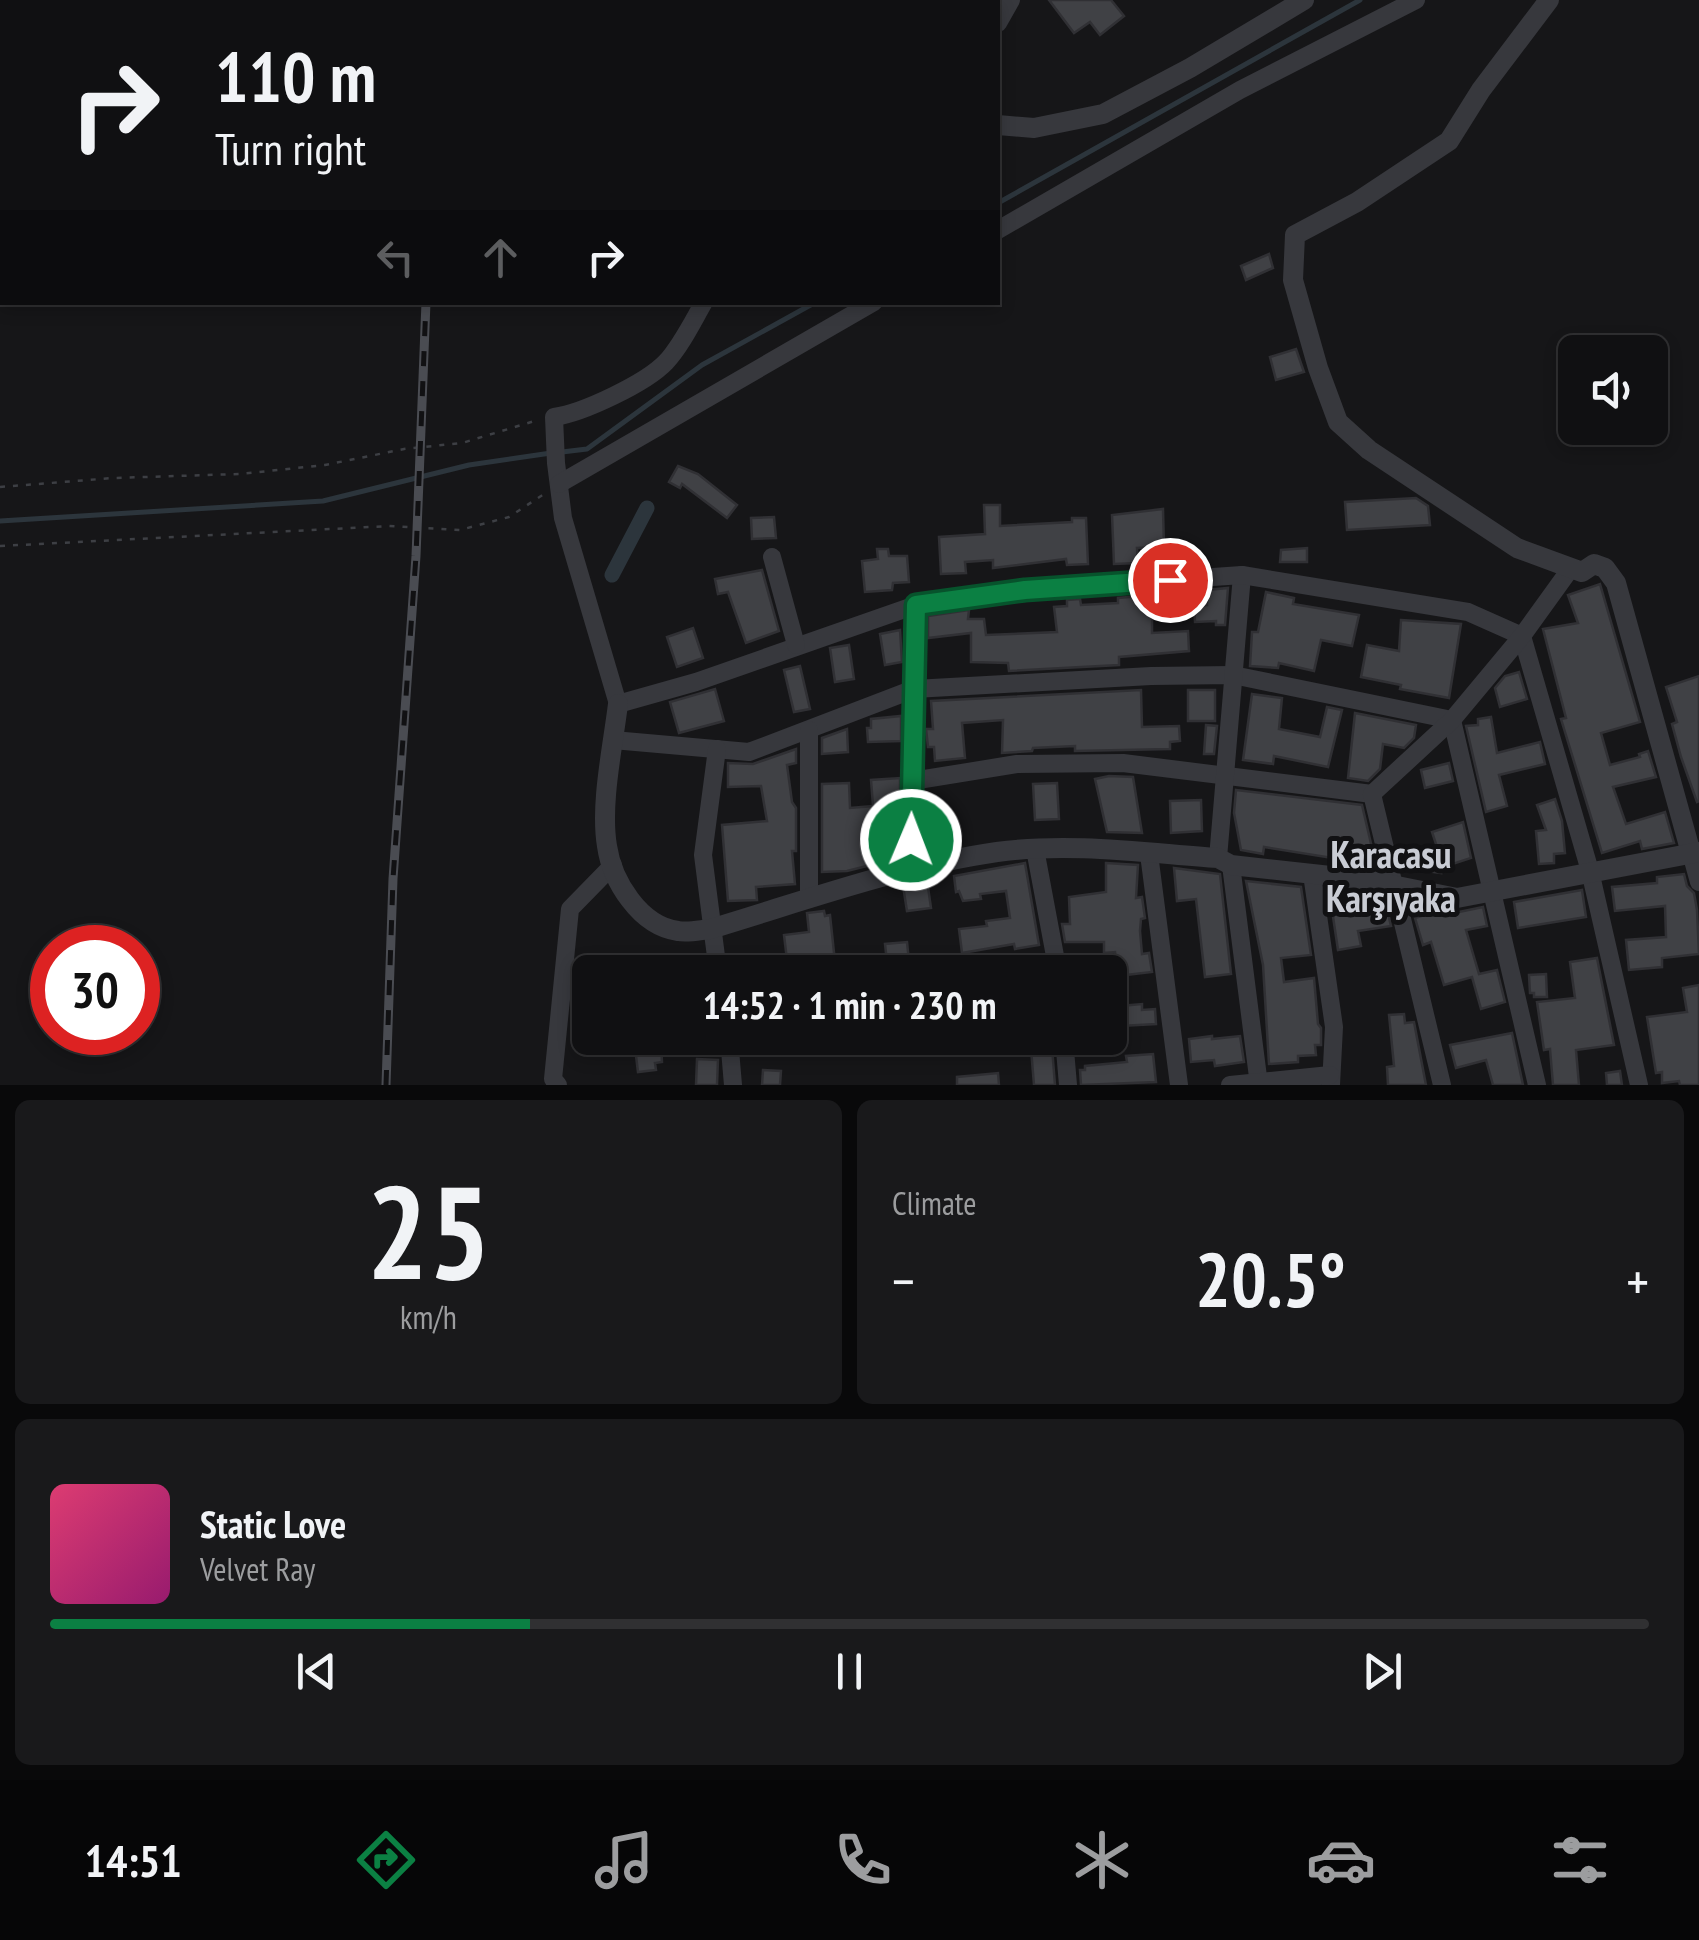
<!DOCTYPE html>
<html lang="en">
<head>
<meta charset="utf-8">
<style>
  body { margin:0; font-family:"PT Sans Narrow",sans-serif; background:#19191b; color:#f1f3f6; height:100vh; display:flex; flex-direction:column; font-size:38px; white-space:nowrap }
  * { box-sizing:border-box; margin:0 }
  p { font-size:32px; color:#9c9d9f }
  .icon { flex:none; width:55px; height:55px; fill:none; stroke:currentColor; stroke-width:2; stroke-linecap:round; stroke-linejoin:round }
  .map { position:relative; height:1085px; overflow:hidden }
  .drawer { display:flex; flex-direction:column; gap:15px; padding:15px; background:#09090a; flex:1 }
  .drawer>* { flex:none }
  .hud { position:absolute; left:0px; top:0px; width:1000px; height:305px; box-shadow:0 5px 15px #0003,0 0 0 2px #303032; background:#101012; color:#f1f3f6; overflow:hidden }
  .buttons { position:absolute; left:1558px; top:335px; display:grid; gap:20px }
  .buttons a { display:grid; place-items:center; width:110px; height:110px; border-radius:15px; background:#101012; box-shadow:0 5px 15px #0003,0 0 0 2px #303032; font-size:50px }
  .speed { position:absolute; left:30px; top:925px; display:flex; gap:20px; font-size:50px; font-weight:700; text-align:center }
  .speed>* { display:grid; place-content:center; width:130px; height:130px; border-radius:50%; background:#101012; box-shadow:0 5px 15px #0003,0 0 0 2px #303032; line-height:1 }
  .speed .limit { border:15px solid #d22; background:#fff; color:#111 }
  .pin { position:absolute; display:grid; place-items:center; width:85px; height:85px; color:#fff; margin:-42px; border:5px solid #fff; border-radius:50%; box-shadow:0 2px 10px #0007 }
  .me { position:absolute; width:110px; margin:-55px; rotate:1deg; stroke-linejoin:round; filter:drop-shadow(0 0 8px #0008) }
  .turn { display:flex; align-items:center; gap:35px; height:210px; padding:0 50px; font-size:45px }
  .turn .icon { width:130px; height:130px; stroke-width:2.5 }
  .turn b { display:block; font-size:70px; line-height:85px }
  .lanes { display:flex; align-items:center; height:95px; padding:0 50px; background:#0003; justify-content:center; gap:50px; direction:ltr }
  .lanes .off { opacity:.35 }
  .big { font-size:75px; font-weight:600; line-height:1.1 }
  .drawer .tile { flex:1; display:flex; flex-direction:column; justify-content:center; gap:15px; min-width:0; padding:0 35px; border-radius:15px; background:#19191b }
  .drawer .dial { align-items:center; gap:0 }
  .dial b { font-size:130px; line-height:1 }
  .song { display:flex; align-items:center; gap:30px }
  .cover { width:120px; height:120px; border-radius:15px; background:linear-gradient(135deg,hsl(340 70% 55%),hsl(320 70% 35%)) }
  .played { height:10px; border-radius:5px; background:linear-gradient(90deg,#0b8043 30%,#303032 30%) }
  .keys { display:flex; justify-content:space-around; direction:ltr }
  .heat { display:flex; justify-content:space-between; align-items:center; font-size:55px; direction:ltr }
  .drawer .tiles { flex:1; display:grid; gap:15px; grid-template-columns:1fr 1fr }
  .tile:last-child { grid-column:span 2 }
  .trip { position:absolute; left:572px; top:955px; width:555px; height:100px; border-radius:15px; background:#101012; box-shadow:0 5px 15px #0003,0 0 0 2px #303032; font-weight:600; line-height:100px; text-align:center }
  .tabs { display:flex; height:160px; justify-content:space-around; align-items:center; background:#060607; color:#9c9d9f }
  .tabs .icon { width:70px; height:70px }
  .tabs .on { color:#0b8043 }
  .tabs b { font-size:45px; color:#f1f3f6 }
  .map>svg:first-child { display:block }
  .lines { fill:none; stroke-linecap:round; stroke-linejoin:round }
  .stream { stroke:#2c353c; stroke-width:5 }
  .canal { stroke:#2c353c; stroke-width:15 }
  .building { fill:#404145; stroke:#303034; stroke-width:2.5 }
  .path { stroke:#3d3f44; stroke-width:2.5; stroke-dasharray:5 8; stroke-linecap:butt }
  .minor { stroke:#37383d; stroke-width:18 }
  .tertiary { stroke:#37383d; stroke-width:20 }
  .rail-casing { stroke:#4a4c52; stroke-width:9 }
  .rail { stroke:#111113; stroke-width:5; stroke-dasharray:15; stroke-linecap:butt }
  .route-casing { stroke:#07532c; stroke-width:25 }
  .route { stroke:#0b8043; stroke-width:18 }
  .labels { text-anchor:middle; stroke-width:10; stroke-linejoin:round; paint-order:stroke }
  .district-label { font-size:38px; font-weight:bold; fill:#c9ccd4; stroke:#111113 }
</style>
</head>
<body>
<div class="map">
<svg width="1699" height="1085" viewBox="0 0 1699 1085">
  <rect width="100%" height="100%" fill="#161618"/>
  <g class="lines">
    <!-- stream -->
    <g class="stream">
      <polyline points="998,203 1360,0"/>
      <polyline points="562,452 587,449 702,365 816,302"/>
      <polyline points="0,521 323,501 469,465 551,453"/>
    </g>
    <!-- canal -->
    <g class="canal">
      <polyline points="814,2 815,0"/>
      <polyline points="612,575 647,508"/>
    </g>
  </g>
  <!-- building -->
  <g class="building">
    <polygon points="1049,0 1111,0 1124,16 1100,35 1090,22 1074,33"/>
    <polygon points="1269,254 1273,268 1246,280 1241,266"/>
    <polygon points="1296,349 1304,372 1276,380 1270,357"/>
    <polygon points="678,466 698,474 737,505 727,518 682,484 680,488 669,482"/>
    <polygon points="1416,498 1428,506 1430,525 1347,530 1345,502"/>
    <polygon points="984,505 1000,505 1000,526 1072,522 1072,518 1086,518 1088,564 1067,565 1066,559 993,568 993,560 965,562 966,573 941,574 939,537 985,534"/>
    <polygon points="1163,509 1164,547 1137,548 1138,563 1114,564 1112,515"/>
    <polygon points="774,517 776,538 752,539 751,518"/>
    <polygon points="1307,548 1307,562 1280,562 1281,550"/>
    <polygon points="877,549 888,549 889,556 907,556 909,582 893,583 892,590 865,592 862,561 878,559"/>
    <polygon points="762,570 779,631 746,643 728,592 718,594 715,579"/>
    <polygon points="1600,584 1640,722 1601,733 1610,765 1640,757 1639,754 1648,751 1656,777 1613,787 1626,824 1665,812 1674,843 1642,849 1640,841 1602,853 1561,719 1566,718 1543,629 1578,623 1568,595"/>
    <polygon points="1228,588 1225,625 1216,625 1216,621 1195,622 1194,606 1207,605 1207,590"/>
    <polygon points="1266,592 1294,598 1293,604 1359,615 1352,646 1321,640 1314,671 1279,663 1278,668 1250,666 1252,632 1258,632"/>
    <polygon points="1152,595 1152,633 1188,631 1189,651 1119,657 1119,665 1009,671 1008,663 971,662 971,633 928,638 928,616 969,610 968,619 984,619 986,635 1057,632 1054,607 1067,606 1067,600 1080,599 1081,605 1118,603 1118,598"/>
    <polygon points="1401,620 1461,624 1449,698 1400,689 1401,685 1361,677 1367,645 1399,651"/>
    <polygon points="693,628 703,658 677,667 667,637"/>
    <polygon points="900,630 902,662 885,665 880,634"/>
    <polygon points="849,645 854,679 835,682 830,648"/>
    <polygon points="800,666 810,709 794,712 784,670"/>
    <polygon points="1519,672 1527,699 1500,707 1495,688 1505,676"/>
    <polygon points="1699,676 1699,801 1697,802 1681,757 1672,724 1677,722 1666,687"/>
    <polygon points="715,689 724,721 679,733 670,702"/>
    <polygon points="1141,690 1142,727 1179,726 1180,741 1170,742 1170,749 1075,751 1075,746 1033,748 1032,751 1002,753 1003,720 962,723 965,758 935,761 934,747 928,747 926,729 933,729 931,701"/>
    <rect x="1188" y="690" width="27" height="31"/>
    <polygon points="1252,694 1282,698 1279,729 1320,737 1327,707 1342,710 1328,767 1274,756 1273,764 1243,760"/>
    <polygon points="1355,713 1416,725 1414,738 1404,748 1383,744 1380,769 1368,781 1348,778"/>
    <polygon points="901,716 901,741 868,742 867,728 871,728 871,719"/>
    <polygon points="1491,717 1497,753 1540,742 1545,764 1499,775 1507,806 1486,812 1466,726 1478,725 1478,719"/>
    <polygon points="1206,725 1217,726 1214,754 1204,754"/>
    <polygon points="847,729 848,752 822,754 822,738"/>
    <polygon points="796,749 796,763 787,765 792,802 796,808 796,851 792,851 795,884 756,887 757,900 728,901 722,825 767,821 761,786 728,787 728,763 753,764"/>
    <polygon points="1449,763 1453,781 1425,788 1421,770"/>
    <polygon points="1109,776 1133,777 1142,833 1107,832 1095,779"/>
    <polygon points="900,778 900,805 894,806 899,858 847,871 822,872 822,784 849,783 850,808 873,806 871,780"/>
    <polygon points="1057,783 1059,819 1035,820 1033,784"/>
    <polygon points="1236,790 1362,805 1376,865 1264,847 1263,854 1241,850 1234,813"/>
    <polygon points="1555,799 1562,821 1565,853 1554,854 1554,863 1539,864 1536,831 1546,830 1537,805"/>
    <polygon points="1201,800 1202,831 1171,833 1170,801"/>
    <polygon points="1463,822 1471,858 1440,868 1441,873 1418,870 1416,860 1440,856 1432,832"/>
    <polygon points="1025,863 1039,945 1015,949 1014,944 962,953 959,929 987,926 986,921 1010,918 1006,891 980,894 981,899 963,901 959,891 956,892 954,876"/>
    <polygon points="1106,863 1138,865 1136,898 1142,897 1145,918 1141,919 1140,931 1142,954 1149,953 1152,972 1117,976 1115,952 1104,953 1104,942 1065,942 1062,924 1070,924 1069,897 1106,892"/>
    <polygon points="1174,868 1220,874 1231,974 1205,977 1196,899 1177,901"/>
    <polygon points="1684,874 1687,886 1694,893 1697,910 1699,954 1662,958 1662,967 1629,970 1626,940 1666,937 1665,906 1615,911 1612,887 1657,883 1657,877"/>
    <polygon points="927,880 931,908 907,911 903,886"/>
    <polygon points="1246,881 1301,887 1311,955 1281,958 1284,982 1314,978 1318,1024 1321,1028 1321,1045 1315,1045 1316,1055 1298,1056 1298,1062 1269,1064 1263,965"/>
    <polygon points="1329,890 1359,893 1360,900 1384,897 1391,926 1358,931 1361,946 1338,950"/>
    <polygon points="1582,890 1586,917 1518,928 1514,902"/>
    <polygon points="1483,907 1487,926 1466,930 1479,974 1497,970 1505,1002 1481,1009 1472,977 1444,985 1431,942 1423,945 1415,918 1443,909 1459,912"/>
    <polygon points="824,911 825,916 830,915 835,962 855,961 856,972 817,972 815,957 787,960 784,935 809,932 807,913"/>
    <polygon points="907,942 910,971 888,972 885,944"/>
    <polygon points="1597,958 1614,1045 1576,1050 1579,1085 1553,1085 1550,1049 1544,1050 1537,1002 1575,998 1570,962"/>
    <polygon points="1546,974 1547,997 1534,997 1534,993 1530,993 1529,975"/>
    <polygon points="1699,985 1699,1085 1680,1085 1679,1081 1662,1083 1662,1072 1656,1073 1647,1017 1687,1012 1683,988"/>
    <polygon points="1142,1004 1142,1010 1155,1009 1156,1024 1121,1026 1120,1006"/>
    <polygon points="1404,1014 1405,1023 1414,1022 1426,1085 1388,1085 1387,1067 1394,1066 1389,1015"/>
    <polygon points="1512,1033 1523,1085 1493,1085 1486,1060 1456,1068 1450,1045"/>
    <polygon points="1212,1036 1212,1039 1240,1036 1244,1062 1215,1066 1214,1060 1191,1062 1189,1039"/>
    <polygon points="808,1038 823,1038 824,1051 809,1052"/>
    <polygon points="879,1038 922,1038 922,1047 880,1050"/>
    <polygon points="650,1039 650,1046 661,1044 662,1062 655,1063 656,1070 638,1072 634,1040"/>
    <polygon points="1052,1047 1055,1085 1034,1085 1031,1049"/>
    <polygon points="1153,1054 1156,1082 1081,1085 1080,1070 1085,1070 1085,1066 1127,1062 1126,1056"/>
    <polygon points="697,1059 718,1060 717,1085 696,1085"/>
    <polygon points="763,1070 781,1071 780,1085 762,1085"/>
    <polygon points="1620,1071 1622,1085 1607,1085 1606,1073"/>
    <polygon points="998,1073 999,1085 957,1085 957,1077"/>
  </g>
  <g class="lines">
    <!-- path -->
    <g class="path">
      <polyline points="0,487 113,478 240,474 325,465 404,449 462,443 538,420"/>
      <polyline points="0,546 389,526 460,530 509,517 544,494"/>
    </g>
    <!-- minor -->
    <g class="minor">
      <polyline points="457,2 458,0"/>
      <polyline points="773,2 773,0"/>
      <polyline points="849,2 850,0"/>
      <polyline points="998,23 1011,0"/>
      <polyline points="0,125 2,124"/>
      <polyline points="998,230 1240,90 1416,0"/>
      <path d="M704 302C693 321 681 346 666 362 646 383 583 413 554 417L556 463 563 518 618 704 696 682 916 605"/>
      <polyline points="559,484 874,302"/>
      <polyline points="772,557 796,645"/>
      <polyline points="1452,720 1537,1085"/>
      <polyline points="613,740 749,752 914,689 1151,676 1233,675 1452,720"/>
      <polyline points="717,749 703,855 718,972"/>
      <polyline points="912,781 1017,764 1123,763 1372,794"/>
      <polyline points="1035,849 1058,972"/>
      <polyline points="1691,853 1699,882"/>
      <polyline points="1149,854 1179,1085"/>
      <polyline points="1218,858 1242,575"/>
      <polyline points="1231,865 1259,1085"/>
      <polyline points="911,870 916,605 1025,590 1242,575 1468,612 1522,636 1590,871 1639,1085"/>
      <polyline points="1312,874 1334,1027 1331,1085"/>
      <polyline points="809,899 809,730"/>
      <polyline points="729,1038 733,1085"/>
      <polyline points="1064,1038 1068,1085"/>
      <polyline points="558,1085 553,1079 570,909 613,865"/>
      <polyline points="1230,1085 1330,1075"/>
      <polyline points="1442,1085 1372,794 1452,720 1522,636 1571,568"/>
    </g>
    <!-- tertiary -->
    <g class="tertiary">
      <polyline points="1549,0 1481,90 1449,141 1357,202 1295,235 1293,280 1318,368 1338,422 1369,450 1517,548 1582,572 1594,564 1605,568 1616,583 1691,853"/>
      <polyline points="170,2 170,0"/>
      <polyline points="998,125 1034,128 1103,114 1190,68 1304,0"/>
      <path d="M618 704C613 746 600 804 607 846 612 881 640 926 678 931 688 933 700 930 710 929 804 901 900 866 997 852 1070 842 1146 853 1218 858L1231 865 1367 880 1457 898 1699 852"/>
    </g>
    <defs>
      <g id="rail">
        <polyline points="443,2 443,0"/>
        <polyline points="386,1085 393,879 416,556 426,302"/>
      </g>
    </defs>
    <!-- rail casing -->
    <use href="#rail" class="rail-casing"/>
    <!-- rail -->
    <use href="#rail" class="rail"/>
  </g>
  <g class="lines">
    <defs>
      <polyline id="route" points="911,840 916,605 1025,590 1170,580"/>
    </defs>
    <!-- route casing -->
    <use href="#route" class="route-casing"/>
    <!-- route -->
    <use href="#route" class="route"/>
  </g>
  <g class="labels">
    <!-- district labels -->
    <g class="district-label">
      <text x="1391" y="868">Karacasu<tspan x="1391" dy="44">Karşıyaka</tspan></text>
    </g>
  </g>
</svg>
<div class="buttons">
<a><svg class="icon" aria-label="sound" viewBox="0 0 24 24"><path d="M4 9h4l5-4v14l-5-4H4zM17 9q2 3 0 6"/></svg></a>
</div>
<div class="speed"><div class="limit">30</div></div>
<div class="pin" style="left:1170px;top:580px;background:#d93025"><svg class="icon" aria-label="arrive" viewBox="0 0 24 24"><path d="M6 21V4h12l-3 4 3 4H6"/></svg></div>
<svg class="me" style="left:911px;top:840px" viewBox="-20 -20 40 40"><circle r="17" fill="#0b8043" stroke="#fff" stroke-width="3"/><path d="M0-11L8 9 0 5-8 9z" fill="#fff"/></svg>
<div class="trip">14:52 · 1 min · 230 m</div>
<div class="hud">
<div class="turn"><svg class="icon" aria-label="right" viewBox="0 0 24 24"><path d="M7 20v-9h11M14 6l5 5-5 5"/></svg><div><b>110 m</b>Turn right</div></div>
<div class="lanes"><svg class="icon off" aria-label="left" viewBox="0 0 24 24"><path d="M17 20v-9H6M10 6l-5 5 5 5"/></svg><svg class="icon off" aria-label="ahead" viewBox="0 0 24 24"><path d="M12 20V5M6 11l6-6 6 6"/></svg><svg class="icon" aria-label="right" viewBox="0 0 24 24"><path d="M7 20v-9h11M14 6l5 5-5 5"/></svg></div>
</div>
</div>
<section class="drawer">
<div class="tiles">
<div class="tile dial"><b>25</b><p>km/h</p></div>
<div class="tile"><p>Climate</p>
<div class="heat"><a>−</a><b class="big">20.5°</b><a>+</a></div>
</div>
<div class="tile">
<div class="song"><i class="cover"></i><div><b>Static Love</b><p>Velvet Ray</p></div></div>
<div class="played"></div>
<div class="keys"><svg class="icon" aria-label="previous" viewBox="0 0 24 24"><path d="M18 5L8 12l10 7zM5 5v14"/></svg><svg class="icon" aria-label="pause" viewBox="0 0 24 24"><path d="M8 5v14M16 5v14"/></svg><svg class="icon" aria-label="next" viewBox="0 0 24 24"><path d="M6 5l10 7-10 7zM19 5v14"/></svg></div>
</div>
</div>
</section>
<nav class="tabs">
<b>14:51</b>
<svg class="icon on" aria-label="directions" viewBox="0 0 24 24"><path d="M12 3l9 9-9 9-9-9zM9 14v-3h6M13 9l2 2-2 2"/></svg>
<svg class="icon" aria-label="music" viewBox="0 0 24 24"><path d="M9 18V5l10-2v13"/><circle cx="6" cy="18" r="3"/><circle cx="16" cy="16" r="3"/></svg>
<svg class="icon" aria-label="phone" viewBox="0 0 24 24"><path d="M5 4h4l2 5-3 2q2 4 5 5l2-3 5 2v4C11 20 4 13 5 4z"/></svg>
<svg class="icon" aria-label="climate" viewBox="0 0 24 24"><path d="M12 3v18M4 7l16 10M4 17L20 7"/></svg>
<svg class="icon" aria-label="car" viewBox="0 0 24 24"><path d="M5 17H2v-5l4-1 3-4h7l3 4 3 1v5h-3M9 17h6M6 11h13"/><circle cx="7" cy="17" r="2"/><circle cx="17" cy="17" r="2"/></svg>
<svg class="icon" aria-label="filters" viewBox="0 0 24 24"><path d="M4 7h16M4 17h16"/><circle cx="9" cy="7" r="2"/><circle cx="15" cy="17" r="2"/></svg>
</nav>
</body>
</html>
